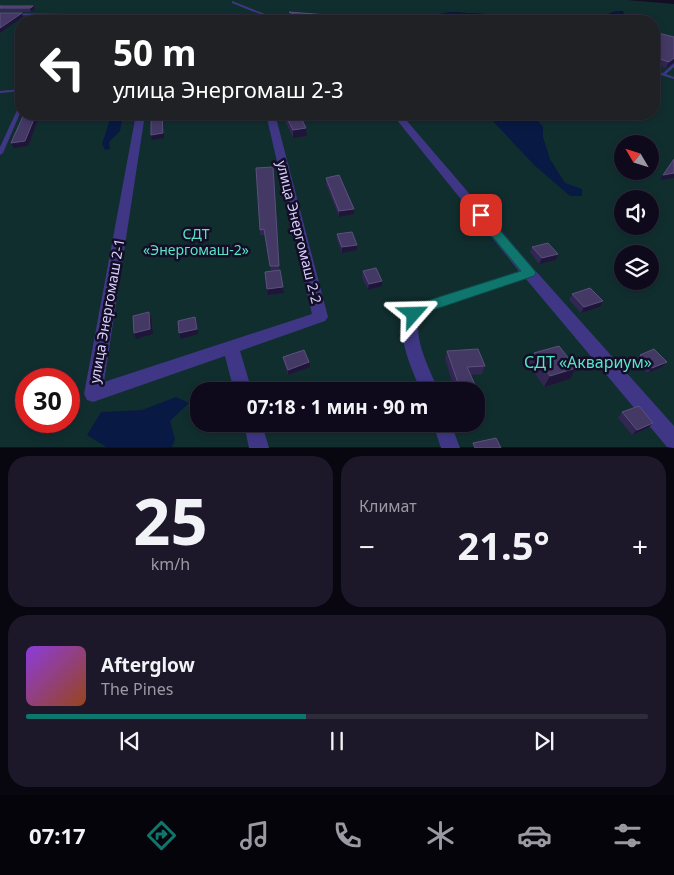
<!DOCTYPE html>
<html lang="ru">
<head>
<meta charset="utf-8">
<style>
  body { margin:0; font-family:"Noto Sans",sans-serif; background:#1c1829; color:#f1f3f6; height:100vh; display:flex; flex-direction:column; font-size:19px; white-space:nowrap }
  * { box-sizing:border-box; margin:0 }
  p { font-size:16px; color:#9b9aa3 }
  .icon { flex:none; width:28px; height:28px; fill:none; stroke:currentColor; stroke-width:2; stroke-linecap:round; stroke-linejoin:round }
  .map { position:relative; height:448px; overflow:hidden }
  .sheet { display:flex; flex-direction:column; gap:8px; padding:8px; background:#08060f; flex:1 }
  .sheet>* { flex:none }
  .banner { position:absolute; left:15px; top:15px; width:645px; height:105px; border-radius:20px; box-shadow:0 2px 8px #0003,0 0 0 1px #2e2b3b; background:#202124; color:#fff; overflow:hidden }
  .needle { width:32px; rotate:308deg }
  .buttons { position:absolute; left:614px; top:135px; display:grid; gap:10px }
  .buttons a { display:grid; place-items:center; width:45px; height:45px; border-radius:50%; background:#0e0a1c; box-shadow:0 2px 8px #0003,0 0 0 1px #2e2b3b; font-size:25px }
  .speed { position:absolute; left:15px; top:368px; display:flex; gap:10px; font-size:25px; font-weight:700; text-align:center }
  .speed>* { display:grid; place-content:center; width:65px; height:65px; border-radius:50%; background:#0e0a1c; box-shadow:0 2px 8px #0003,0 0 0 1px #2e2b3b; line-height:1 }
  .speed .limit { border:8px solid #d22; background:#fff; color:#111 }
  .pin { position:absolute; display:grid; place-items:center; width:42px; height:42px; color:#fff; margin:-21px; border-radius:10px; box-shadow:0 2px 8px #0006 }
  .me { position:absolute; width:55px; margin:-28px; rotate:65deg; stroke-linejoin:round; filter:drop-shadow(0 0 4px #0008) }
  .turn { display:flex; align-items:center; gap:18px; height:105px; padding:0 15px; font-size:22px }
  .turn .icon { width:65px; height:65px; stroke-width:2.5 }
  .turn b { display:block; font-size:35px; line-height:42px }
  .big { font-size:38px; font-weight:700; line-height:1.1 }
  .sheet .widget { flex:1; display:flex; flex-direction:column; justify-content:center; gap:8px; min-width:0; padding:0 18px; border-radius:20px; background:#1c1829 }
  .sheet .dial { align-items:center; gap:0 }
  .dial b { font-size:65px; line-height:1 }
  .song { display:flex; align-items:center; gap:15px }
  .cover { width:60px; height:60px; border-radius:8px; background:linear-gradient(135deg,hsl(270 70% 55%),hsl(20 70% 35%)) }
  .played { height:5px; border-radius:2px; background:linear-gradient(90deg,#0f766e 45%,#2e2b3b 45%) }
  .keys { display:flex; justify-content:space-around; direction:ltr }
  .heat { display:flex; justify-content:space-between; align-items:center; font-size:28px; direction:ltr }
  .sheet .tiles { flex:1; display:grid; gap:8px; grid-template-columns:1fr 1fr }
  .widget:last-child { grid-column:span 2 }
  .trip { position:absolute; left:190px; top:382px; width:295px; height:50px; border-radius:20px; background:#0e0a1c; box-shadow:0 2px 8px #0003,0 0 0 1px #2e2b3b; font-weight:700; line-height:50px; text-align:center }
  .dock { display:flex; height:80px; justify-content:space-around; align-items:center; background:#06040b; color:#9b9aa3 }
  .dock .icon { width:35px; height:35px }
  .dock .active { color:#0f766e }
  .dock b { font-size:22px; color:#f1f3f6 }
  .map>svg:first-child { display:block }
  .green { fill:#112e2f; fill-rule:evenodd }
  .water { fill:#081a43 }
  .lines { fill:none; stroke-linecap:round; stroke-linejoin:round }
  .service { fill:#3f3785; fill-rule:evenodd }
  .minor { fill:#3f3785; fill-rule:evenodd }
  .wall { fill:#322653 }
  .shaded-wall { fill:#1e1539 }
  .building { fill:#443865; stroke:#5b507e }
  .route { fill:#0f766e; stroke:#0a4d48 }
  .labels { text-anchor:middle; stroke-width:5; stroke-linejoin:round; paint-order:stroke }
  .street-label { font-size:14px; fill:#dad1ff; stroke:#130e25 }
  .park-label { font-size:14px; fill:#59e3ca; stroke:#130e25 }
  .near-park-label { font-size:16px; fill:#59e3ca; stroke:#130e25 }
</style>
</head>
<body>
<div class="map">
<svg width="674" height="448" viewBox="0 0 674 448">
  <rect width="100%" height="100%" fill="#130e25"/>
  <!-- green -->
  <path class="green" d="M0 0H627L674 4V447H0ZM622 11 624 13 621 21H654V114H21V21H445L441 20 449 12 575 19 600 18 613 12ZM622 144H650V171H622ZM622 199H650V226H622ZM622 254H650V281H622ZM26 379H69V421H26ZM199 391H476V424H199Z"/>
  <!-- water -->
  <g class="water">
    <polygon points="617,11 624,13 621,21 445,21 439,17 440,14 449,12 575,19 600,18"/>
    <polygon points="503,114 535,117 543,127 543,137 550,159 565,183 582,189 582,196 570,196 534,165 490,118"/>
    <polygon points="123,115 120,131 109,142 110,149 105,150 102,144 111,116"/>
    <polygon points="176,397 189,403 170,421 175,439 172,447 106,447 87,435 101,412 142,410"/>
  </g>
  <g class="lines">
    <!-- service -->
    <g class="service">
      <path d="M232 1 265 14 299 21C276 22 252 11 232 3Z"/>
      <polygon points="0,13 146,15 166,21 161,21 146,17 0,15"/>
      <polygon points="673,64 674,64 674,67 666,74 674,77 674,79 654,73 654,71 663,73"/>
      <polygon points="21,89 21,91 0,93 0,91"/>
      <polygon points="19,106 21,106 21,111 3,153 0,155 0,147"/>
    </g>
    <!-- minor -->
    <g class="minor">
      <polygon points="136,114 145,114 104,382 312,314 266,114 275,114 328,317 325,321 240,351 252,391 234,391 225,356 93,402 87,400 84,394"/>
      <path d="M392 114H401L534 269 674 426V448L667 447 526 279 430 311 420 317C412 337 431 373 439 391H421C413 371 391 328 410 309 412 306 417 305 420 303L519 271Z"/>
      <polygon points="244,424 262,424 269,448 249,448"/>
      <polygon points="433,424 451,424 460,448 441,448"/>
    </g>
  </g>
  <!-- wall -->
  <g class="wall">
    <polygon points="0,6 33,6 35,9 31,12 0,12"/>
    <polygon points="289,12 340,20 338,21 288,21 294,18 289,16"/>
    <polygon points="654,32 674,62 666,68 654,64"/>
    <polygon points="284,114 299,114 306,128 307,136 293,138 286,123"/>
    <polygon points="274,172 279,270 284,293 268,295 271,271 265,235 260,235 260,230"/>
    <polygon points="326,178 354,214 339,217 326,184"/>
    <polygon points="337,234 357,245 357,250 342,253 337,240"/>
    <polygon points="532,247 558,254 556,260 539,264 530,252"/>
    <polygon points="363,271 382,281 382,286 368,290 362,277"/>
    <polygon points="572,294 600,307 581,313 569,300"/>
    <polygon points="478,349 485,366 482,374 470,375 485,407 482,415 476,416 476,391 453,391 453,390 455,390 445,359 447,351"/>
    <polygon points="534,353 576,368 570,379 544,387 529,364"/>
    <polygon points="640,355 662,367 648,373 636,360"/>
    <polygon points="283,357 310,367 288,375 284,363"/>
    <polygon points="622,412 653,423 648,428 632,435 618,418"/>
  </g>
  <!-- shaded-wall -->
  <g class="shaded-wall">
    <polygon points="33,6 35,9 31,12 30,8"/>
    <polygon points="22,13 23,17 0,33 0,28"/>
    <polygon points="340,16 340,20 338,21 335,21"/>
    <polygon points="674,58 674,62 666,68 669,62"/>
    <polygon points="36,114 40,114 28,146 14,148 11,143"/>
    <polygon points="162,114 163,114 164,138 152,140 151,135"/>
    <polygon points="306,128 307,136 293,138 293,130"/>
    <polygon points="674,173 674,178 660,180 663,175"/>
    <polygon points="354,209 354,214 339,217 339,211"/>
    <polygon points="357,245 357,250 342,253 342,247"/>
    <polygon points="558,254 556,260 539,264 542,258"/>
    <polygon points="382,281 382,286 368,290 369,284"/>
    <polygon points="283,287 284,293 268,295 267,289"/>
    <polygon points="603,301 600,307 581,313 584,307"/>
    <polygon points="149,312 151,317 153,334 136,339 134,333"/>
    <polygon points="195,317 197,323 198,334 181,339 179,333"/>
    <polygon points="309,362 310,367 288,375 288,370"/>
    <polygon points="667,362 662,367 648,373 652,368"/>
    <polygon points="576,368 570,379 544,387 550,376"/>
    <polygon points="485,407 482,415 476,416 476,409"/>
    <polygon points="653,423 648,428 632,435 637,430"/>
    <polygon points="303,424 316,424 296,432 295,427"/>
  </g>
  <!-- building -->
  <g class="building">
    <polygon points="0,6 33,6 30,8 0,8"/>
    <polygon points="289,12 340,16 335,21 288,21 288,19 301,17"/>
    <polygon points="0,13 22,13 0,28"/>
    <polygon points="654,32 674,37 674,58 669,62 654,57"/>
    <polygon points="24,114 36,114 25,141 11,143"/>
    <polygon points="154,114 162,114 163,133 151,135 151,122"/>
    <polygon points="285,114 299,114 306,128 293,130"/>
    <polygon points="674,159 674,173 663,175"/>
    <polygon points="273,167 279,266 270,266 264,229 260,230 256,168"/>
    <polygon points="339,175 354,209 339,211 326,178"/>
    <polygon points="352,232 357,245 342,247 337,234"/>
    <polygon points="548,243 558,254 542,258 532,247"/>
    <polygon points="376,268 382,281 369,284 363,271"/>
    <polygon points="280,270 283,287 267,289 265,272"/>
    <polygon points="590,288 603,301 584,307 572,294"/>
    <polygon points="149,312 150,329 134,333 133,316"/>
    <polygon points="195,317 197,329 179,333 178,321"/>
    <polygon points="559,346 576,368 550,376 534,353"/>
    <polygon points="478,349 485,366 467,367 485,407 476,409 476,391 454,391 453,390 460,389 447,351"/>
    <polygon points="654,349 667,362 652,368 640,355"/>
    <polygon points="304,350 309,362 288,370 283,357"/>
    <polygon points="639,406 653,423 637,430 622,412"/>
    <polygon points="294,424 303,424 295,427"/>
    <polygon points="496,438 501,448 475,448 473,443"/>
  </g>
  <!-- route -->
  <polygon class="route" points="481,212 485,213 534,270 536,273 534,276 430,311 414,320 409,318 407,314 409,310 420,303 521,271 477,218 477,213"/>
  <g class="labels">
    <!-- street labels -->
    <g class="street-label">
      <text transform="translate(299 232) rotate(76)" y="5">улица Энергомаш 2-2</text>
      <text transform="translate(107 311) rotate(-80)" y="5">улица Энергомаш 2-1</text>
    </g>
    <!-- park labels -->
    <g class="park-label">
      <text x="196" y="239">СДТ<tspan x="196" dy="16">«Энергомаш-2»</tspan></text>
    </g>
    <!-- near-park labels -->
    <g class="near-park-label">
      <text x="588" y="368">СДТ «Аквариум»</text>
    </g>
  </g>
</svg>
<div class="buttons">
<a><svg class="needle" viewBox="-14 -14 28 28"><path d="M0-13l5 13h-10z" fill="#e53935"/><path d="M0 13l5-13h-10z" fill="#9b9aa3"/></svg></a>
<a><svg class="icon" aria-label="sound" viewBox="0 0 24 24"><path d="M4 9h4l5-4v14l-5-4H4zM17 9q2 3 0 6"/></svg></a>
<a><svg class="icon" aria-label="layers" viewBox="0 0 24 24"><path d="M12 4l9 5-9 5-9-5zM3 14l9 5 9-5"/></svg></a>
</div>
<div class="speed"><div class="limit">30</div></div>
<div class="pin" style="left:481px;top:215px;background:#d93025"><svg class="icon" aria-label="arrive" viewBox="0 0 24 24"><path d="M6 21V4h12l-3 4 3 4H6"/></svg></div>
<svg class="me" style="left:414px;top:314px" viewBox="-20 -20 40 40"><path d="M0-17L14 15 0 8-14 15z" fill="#0f766e" stroke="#fff" stroke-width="4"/></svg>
<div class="trip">07:18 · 1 мин · 90 m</div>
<div class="banner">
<div class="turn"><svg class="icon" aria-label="left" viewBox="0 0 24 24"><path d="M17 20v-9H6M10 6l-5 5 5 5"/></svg><div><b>50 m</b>улица Энергомаш 2-3</div></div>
</div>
</div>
<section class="sheet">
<div class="tiles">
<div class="widget dial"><b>25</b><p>km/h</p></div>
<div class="widget"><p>Климат</p>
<div class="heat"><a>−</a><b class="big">21.5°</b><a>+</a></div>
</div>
<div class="widget">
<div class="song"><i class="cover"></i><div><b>Afterglow</b><p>The Pines</p></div></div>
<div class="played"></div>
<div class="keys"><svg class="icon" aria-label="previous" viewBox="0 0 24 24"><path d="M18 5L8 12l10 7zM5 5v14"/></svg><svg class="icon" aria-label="pause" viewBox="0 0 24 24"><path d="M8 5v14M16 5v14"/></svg><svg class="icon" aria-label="next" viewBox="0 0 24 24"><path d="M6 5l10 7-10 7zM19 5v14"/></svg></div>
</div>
</div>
</section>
<nav class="dock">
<b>07:17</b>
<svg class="icon active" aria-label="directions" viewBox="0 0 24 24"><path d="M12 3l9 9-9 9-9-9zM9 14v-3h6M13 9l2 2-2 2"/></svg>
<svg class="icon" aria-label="music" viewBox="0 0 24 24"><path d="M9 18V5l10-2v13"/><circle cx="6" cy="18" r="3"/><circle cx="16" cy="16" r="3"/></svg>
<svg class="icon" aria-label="phone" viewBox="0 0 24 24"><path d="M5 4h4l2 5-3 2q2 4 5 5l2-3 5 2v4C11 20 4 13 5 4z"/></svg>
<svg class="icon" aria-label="climate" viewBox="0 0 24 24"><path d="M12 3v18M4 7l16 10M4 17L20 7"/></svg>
<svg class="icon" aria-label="car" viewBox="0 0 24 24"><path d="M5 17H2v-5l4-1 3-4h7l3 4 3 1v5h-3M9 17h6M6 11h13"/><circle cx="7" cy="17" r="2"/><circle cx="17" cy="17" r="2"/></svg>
<svg class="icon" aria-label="filters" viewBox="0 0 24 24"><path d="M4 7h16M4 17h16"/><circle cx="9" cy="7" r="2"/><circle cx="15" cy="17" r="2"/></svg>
</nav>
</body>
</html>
